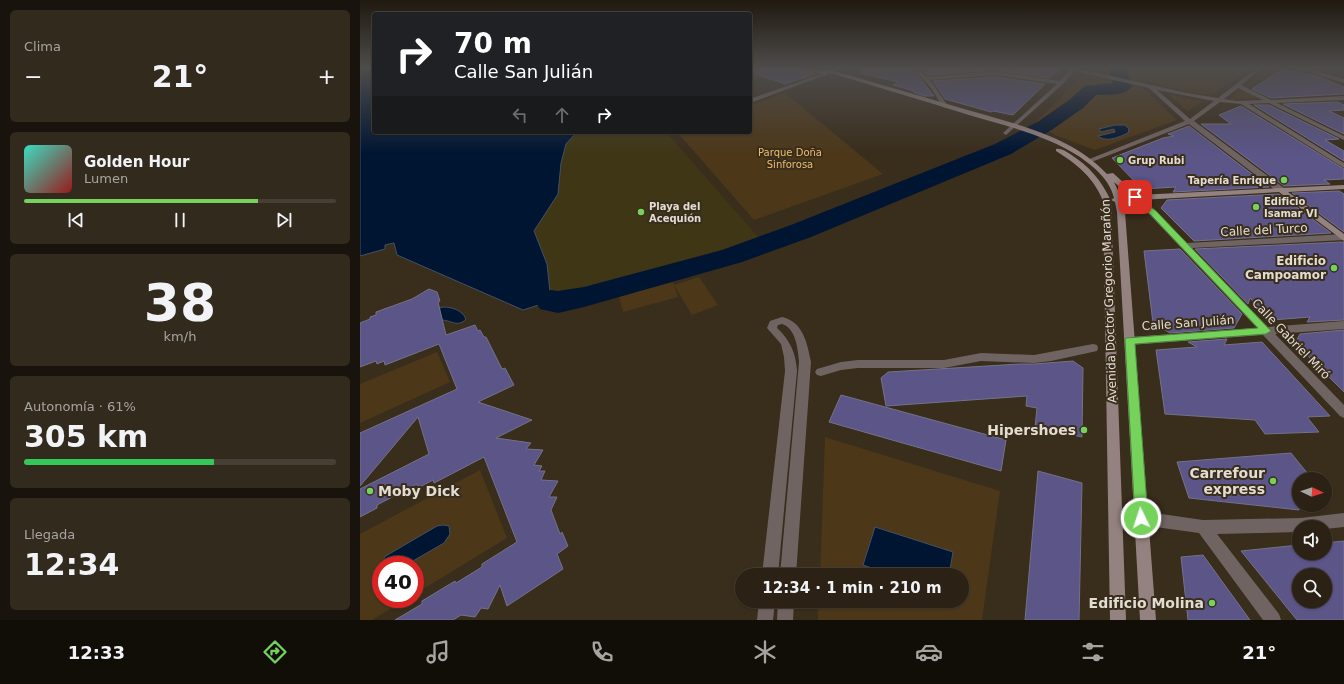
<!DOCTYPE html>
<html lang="es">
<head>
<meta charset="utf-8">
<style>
  body { margin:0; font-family:"DejaVu Sans",sans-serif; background:#332a1e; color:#f1f3f6; height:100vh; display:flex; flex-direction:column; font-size:15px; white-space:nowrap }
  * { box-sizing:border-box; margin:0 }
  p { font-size:13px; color:#a6a4a0 }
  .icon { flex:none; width:22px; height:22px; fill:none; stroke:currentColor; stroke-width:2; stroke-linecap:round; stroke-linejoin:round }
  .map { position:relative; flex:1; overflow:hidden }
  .sheet { display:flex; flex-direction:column; gap:10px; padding:10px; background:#18130c; width:360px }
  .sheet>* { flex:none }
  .banner { position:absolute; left:12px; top:12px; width:380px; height:122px; border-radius:4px; box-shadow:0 1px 3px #0004,0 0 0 1px #473f34; background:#202124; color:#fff; overflow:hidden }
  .needle { width:26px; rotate:94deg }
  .tools { position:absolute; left:932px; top:472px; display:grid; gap:8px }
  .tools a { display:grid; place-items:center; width:40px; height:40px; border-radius:50%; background:#2b2215; box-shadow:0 1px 3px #0004,0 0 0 1px #473f34; font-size:20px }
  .speed { position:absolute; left:12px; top:556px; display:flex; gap:8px; font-size:20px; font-weight:700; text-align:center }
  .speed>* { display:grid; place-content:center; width:52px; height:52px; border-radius:50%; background:#2b2215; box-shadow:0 1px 3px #0004,0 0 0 1px #473f34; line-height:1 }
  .speed .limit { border:6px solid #d22; background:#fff; color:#111 }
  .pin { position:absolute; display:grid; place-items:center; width:34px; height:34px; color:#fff; margin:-17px; border-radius:8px; box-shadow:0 2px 6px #0006 }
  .me { position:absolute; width:44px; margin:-22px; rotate:356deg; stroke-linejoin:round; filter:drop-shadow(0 0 3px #0008) }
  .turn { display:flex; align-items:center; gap:14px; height:84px; padding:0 16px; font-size:18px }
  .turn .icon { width:52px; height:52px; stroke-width:2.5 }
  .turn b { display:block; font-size:28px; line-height:34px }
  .lanes { display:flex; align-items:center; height:38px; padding:0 16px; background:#0003; justify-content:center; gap:20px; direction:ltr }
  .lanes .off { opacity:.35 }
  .big { font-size:30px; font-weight:700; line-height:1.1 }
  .sheet .widget { flex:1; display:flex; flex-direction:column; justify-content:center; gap:6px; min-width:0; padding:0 14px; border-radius:6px; background:#332a1e }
  .sheet .dial { align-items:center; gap:0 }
  .dial b { font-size:52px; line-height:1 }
  .song { display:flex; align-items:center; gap:12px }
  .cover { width:48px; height:48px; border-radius:6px; background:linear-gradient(135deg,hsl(170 70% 55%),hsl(0 70% 35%)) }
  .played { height:4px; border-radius:2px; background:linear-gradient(90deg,#75d25b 75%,#473f34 75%) }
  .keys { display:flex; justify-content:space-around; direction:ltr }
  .heat { display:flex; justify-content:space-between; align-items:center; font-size:22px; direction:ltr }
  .charge { height:6px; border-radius:3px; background:linear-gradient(90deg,#34c759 61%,#473f34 0) }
  .trip { position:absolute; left:375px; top:568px; width:234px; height:40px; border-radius:20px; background:#2b2215; box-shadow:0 1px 3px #0004,0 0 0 1px #473f34; font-weight:700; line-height:40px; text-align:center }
  .tab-bar { display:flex; height:64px; justify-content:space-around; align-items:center; background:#110e08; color:#a6a4a0 }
  .tab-bar .icon { width:28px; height:28px }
  .tab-bar .current { color:#75d25b }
  .tab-bar b { font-size:18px; color:#f1f3f6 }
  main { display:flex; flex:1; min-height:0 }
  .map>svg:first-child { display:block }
  .green { fill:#4c3719 }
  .sand { fill:#3f3616 }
  .water { fill:#001532; stroke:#445162 }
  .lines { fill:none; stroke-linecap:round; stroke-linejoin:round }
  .river { fill:#001532; fill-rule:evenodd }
  .building { fill:#5b5588; stroke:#747288; fill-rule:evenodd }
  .street { fill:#706463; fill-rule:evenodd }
  .secondary { fill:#948280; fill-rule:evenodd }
  .route { fill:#75d25b; stroke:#4c883b }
  .poi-dot { fill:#75d25b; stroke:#392d1c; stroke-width:1.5 }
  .labels { text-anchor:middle; stroke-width:4; stroke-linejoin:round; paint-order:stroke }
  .far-park-label { font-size:10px; fill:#f0bc70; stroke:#392d1c }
  .far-poi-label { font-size:10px; font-weight:bold; fill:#e3dcd1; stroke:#392d1c; text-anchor:start }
  .street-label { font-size:12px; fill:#e3dcd1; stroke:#392d1c }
  .poi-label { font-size:12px; font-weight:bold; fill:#e3dcd1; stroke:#392d1c; text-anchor:end }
  .near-poi-label { font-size:14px; font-weight:bold; fill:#e3dcd1; stroke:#392d1c; text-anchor:end }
</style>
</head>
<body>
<main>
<section class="sheet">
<div class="widget"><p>Clima</p>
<div class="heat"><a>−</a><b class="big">21°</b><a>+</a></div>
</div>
<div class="widget">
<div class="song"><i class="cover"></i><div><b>Golden Hour</b><p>Lumen</p></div></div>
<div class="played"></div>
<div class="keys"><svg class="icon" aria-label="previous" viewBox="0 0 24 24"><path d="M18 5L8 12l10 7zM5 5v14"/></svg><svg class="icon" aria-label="pause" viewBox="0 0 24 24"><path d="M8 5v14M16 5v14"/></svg><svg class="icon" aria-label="next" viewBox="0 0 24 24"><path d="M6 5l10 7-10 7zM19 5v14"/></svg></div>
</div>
<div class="widget dial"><b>38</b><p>km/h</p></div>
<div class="widget"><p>Autonomía · 61%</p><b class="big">305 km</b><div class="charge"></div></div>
<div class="widget"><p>Llegada</p><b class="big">12:34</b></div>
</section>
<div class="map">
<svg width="984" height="620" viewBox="0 0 984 620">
  <rect width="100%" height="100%" fill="#392d1c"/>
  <!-- green -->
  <g class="green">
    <polygon points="728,68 892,68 855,93 849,95 838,94 733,70"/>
    <polygon points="724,74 775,86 786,91 817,120 735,150 695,135 675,123"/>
    <polygon points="880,91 886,91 898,98 873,100 869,99"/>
    <polygon points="425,93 523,174 394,220 317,132 390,132 390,105"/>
    <polygon points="808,94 843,101 828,111"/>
    <polygon points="339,277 358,305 332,315 314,285 318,297 263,312 259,296 313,282 314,285"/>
    <polygon points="77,352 90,382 0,423 0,384"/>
    <polygon points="465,437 640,491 622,620 458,620 458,601 602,601 602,575 460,575"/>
    <polygon points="120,470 147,538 55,594 55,565 21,565 21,599 47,599 12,620 0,620 0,534"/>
  </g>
  <!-- sand -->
  <polygon class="sand" points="217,132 306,132 399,238 312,268 213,293 208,291 191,301 187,264 174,231 198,194 201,163 206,144"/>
  <!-- water -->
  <g class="water">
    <polygon points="0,68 14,68 14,132 217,132 206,144 201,163 198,194 174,231 187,264 191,301 163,310 37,255 34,243 25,245 25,249 0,256"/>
    <path d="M755 125H765L769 129 768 133C759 137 747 143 738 136L755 132 754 129 741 132 739 129Z"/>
    <path d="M83 307C92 307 102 310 106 319 98 328 91 320 81 320L77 309Z"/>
    <polygon points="83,525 89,526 90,534 84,543 46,565 26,565 24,557 77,526"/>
    <polygon points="515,527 593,552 589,575 532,575 503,565"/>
  </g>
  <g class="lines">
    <!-- river -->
    <path class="river" d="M749 68H765L772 86C765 97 748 94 736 95L723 108 693 129 651 154 451 237 382 262 224 307 198 313 180 309 175 301 180 293 191 290 198 291 224 287 362 250 431 225 635 144 679 121 709 100 725 86 753 83Z"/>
  </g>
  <!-- building -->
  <g class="building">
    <polygon points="390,68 443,68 444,70 455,74 425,84 390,72"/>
    <polygon points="501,68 552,68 574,96 564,96 553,92 554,91 533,85 539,82 500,73"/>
    <polygon points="559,68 702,68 689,78 636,70 568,75"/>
    <polygon points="924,68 959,77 984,87 984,94 911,98 892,89"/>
    <polygon points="636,77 685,84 653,115 633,111 631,112 585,99 573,81"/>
    <polygon points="978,102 984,105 984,110 969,111 984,118 984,134 923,104"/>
    <polygon points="894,105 909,105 979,139 965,140 984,151 984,161"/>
    <polygon points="881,106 984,169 984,179 964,180 970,184 924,186 841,124 871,124 859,115"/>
    <polygon points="829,126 909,187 813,192 816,187 782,189 752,158 803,138 814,136 808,134"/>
    <polygon points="979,191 984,194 984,232 932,193"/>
    <polygon points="919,194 971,233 834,241 801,208 807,200"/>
    <polygon points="982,242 984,242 984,320 947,322 950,317 912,320 890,298 888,304 835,249"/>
    <polygon points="820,249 882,314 874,328 810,333 793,323 784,251"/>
    <polygon points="69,289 77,292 80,301 78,302 86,335 115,325 118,331 120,330 124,337 126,337 142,369 145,368 154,385 118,402 172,420 136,438 171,443 166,449 183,450 174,465 182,466 179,471 185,471 181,480 198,481 189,497 197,497 191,510 200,534 202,532 208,546 197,554 203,569 147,606 140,585 128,609 121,608 115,617 101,615 93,620 35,620 62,604 62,601 95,581 96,583 122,567 122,564 157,542 124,457 74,483 73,480 58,488 57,484 17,505 17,508 0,517 0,489 69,454 58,417 0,486 0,433 97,389 79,344 25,365 24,361 17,364 16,361 0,367 0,323 10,319 10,317 16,315 16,312 52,299"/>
    <polygon points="984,330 984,392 935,343 940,334"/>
    <polygon points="867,339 864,345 902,342 970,416 947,417 959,432 905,434 895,420 805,414 796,350 837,347 828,342"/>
    <polygon points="713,361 723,368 722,437 675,427 677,408 666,406 667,396 526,406 521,378 528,372 660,364 674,364"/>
    <polygon points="481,395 646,440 641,471 469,422"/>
    <polygon points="931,453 952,479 939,479 939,505 963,505 939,508 939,510 829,498 817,462"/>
    <polygon points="678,471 722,483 719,620 665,620"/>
    <path d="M984 541V620H937L881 551 939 545V553H965V543ZM939 575H965V601H939Z"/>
    <polygon points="843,555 890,620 828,620 821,557"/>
  </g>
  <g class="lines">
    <!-- street -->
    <g class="street">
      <polygon points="478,68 485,68 390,103 390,99"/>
      <path d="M553 68H557L567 77 636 71 700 81 710 70 707 68H716L827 93 858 98 897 68H902L881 85 911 100 984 96V100L917 103 984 136V140L909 103 889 104 984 163V168L881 104 860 102 834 121 924 188V192H918L829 124 729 163 727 162V160L825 121 789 88 714 71 703 84 646 135 643 133 644 132 697 84 636 75 570 80 588 106 585 108 583 107 571 88ZM878 88 903 100 876 101 864 99ZM797 90 854 101 830 119Z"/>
      <polygon points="937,68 944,68 984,79 984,83"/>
      <polygon points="772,195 778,195 796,211 827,243 984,234 984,240 832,248 908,327 984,321 984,329 915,334 984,405 984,418 980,416 903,335 770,345 766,344 765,341 766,338 770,337 897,328 790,215 772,199"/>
      <path d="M422 317C443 322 447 342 451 362L436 575H420L439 362C438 350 436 328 422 324L418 325 417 328C430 340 436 353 437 371L418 575H402L425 371 424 357 421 344 407 328 410 321Z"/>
      <polygon points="733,344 737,345 738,348 737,351 691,361 674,363 621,361 584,368 498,368 481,370 461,376 457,375 455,372 457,369 481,362 498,360 584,360 621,353 674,355"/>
      <polygon points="781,511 843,520 941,518 984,513 984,527 965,529 965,527 939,527 939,532 857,534 919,614 921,620 903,620 839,533 781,525 776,523 774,518 776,513"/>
      <polygon points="399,601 415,601 413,620 397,620"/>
      <polygon points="418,601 434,601 433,620 417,620"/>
    </g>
    <!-- secondary -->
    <g class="secondary">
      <path d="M444 68 466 72 456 68H463C507 80 550 93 594 106 646 122 709 133 747 174L753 173 777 195 984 185V189L928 192 984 234V241L919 192 762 201 765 212 796 620H780L757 212 755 202 751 200 754 198C750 180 734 167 720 157 687 135 646 126 609 115 562 100 514 86 467 72V74L465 75 444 69ZM754 182 769 196 761 197Z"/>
      <path d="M696 149C701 148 705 151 710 154 729 166 742 181 751 201L766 620H750L743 201C734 178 717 164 696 151Z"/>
    </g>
  </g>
  <!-- sky -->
  <linearGradient id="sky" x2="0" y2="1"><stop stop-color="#1f190f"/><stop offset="0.44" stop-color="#4e4c4b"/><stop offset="1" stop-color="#4e4c4b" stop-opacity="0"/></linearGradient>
  <rect width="984" height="154" fill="url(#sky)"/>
  <!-- route -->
  <polygon class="route" points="775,195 796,211 911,331 906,334 775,344 788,518 786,522 781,524 777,522 775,518 765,340 766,338 898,328 791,215 773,199 773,196"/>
  <!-- markers -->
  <g class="poi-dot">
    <circle cx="760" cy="160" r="4"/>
    <circle cx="924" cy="180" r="4"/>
    <circle cx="896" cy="207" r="4"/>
    <circle cx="281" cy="212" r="4"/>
    <circle cx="974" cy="268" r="4"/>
    <circle cx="724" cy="430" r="4"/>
    <circle cx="913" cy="481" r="4"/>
    <circle cx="10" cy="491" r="4"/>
    <circle cx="852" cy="603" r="4"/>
  </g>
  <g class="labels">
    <!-- far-park labels -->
    <g class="far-park-label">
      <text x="430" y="156">Parque Doña<tspan x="430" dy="12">Sinforosa</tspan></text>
    </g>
    <!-- far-poi labels -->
    <g class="far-poi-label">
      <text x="768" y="164">Grup Rubi</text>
      <text x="916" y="184" text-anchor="end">Tapería Enrique</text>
      <text x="904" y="205">Edificio<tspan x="904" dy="12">Isamar VI</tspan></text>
      <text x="289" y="210">Playa del<tspan x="289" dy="12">Acequión</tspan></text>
    </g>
    <!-- street labels -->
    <g class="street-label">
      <text transform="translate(904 230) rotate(-3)" y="4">Calle del Turco</text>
      <text transform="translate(749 301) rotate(-92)" y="4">Avenida Doctor Gregorio Marañón</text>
      <text transform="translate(828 323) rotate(-4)" y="4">Calle San Julián</text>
      <text transform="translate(931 339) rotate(46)" y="4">Calle Gabriel Miró</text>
    </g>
    <!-- poi labels -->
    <g class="poi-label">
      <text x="966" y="265">Edificio<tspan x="966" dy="14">Campoamor</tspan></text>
    </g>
    <!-- near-poi labels -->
    <g class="near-poi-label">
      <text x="716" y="435">Hipershoes</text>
      <text x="905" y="478">Carrefour<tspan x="905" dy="16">express</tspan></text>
      <text x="18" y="496" text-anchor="start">Moby Dick</text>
      <text x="844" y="608">Edificio Molina</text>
    </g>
  </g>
</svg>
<div class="tools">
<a><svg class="needle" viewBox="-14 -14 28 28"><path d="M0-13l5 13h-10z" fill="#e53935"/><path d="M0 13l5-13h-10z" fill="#a6a4a0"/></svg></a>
<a><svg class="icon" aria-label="sound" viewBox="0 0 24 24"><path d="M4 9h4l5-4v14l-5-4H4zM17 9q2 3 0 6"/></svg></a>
<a><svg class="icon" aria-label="search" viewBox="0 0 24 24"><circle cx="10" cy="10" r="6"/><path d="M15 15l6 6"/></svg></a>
</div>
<div class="speed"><div class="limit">40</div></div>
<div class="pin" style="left:775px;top:197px;background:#d93025"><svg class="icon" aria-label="arrive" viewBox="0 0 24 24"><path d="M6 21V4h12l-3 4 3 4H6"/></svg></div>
<svg class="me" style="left:781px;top:518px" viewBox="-20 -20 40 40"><circle r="17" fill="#75d25b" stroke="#fff" stroke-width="3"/><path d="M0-11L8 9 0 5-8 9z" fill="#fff"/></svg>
<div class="trip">12:34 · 1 min · 210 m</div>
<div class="banner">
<div class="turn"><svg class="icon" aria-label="right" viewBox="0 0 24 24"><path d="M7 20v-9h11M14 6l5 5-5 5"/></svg><div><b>70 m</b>Calle San Julián</div></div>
<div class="lanes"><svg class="icon off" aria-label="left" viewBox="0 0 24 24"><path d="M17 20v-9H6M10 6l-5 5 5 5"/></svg><svg class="icon off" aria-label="ahead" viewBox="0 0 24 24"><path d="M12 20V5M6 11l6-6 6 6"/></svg><svg class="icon" aria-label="right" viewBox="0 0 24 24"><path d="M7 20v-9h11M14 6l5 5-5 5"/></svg></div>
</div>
</div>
</main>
<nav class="tab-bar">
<b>12:33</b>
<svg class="icon current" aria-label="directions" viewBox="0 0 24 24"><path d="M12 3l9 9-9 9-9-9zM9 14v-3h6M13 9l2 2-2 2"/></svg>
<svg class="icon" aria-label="music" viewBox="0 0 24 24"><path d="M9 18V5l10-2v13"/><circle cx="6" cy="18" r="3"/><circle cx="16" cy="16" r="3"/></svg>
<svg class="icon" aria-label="phone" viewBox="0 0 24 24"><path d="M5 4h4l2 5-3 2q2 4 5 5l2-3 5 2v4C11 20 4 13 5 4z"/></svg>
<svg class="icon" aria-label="climate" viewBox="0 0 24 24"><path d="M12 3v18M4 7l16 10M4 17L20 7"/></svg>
<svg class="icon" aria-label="car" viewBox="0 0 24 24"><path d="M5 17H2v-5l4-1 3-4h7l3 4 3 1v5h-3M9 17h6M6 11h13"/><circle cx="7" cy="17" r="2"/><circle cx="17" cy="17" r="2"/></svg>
<svg class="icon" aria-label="filters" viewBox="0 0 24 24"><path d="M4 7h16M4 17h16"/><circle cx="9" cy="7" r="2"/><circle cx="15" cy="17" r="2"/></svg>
<b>21°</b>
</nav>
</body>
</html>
